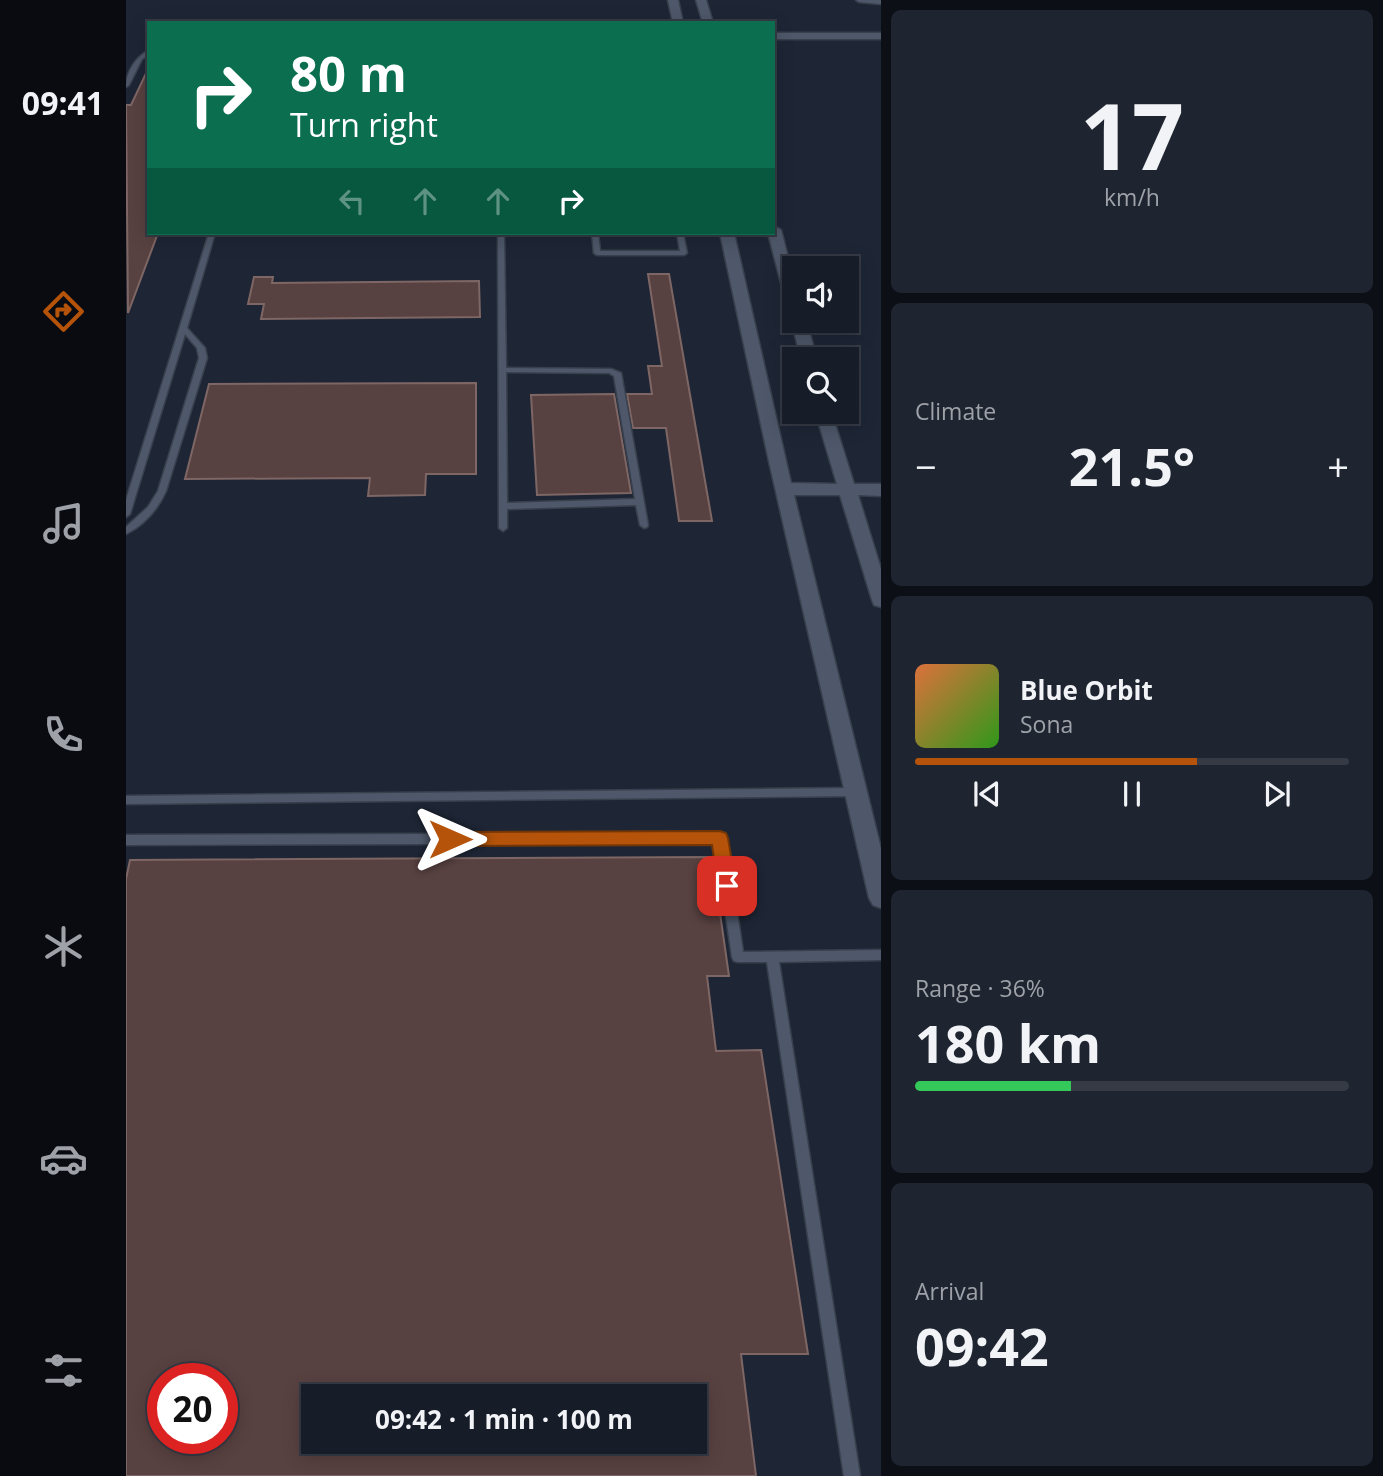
<!DOCTYPE html>
<html lang="en">
<head>
<meta charset="utf-8">
<style>
  body { margin:0; font-family:"Open Sans",sans-serif; background:#1f2530; color:#f1f3f6; height:100vh; display:flex; flex-direction:column; font-size:26px; white-space:nowrap }
  * { box-sizing:border-box; margin:0 }
  p { font-size:23px; color:#9ea1a8 }
  .icon { flex:none; width:38px; height:38px; fill:none; stroke:currentColor; stroke-width:2; stroke-linecap:round; stroke-linejoin:round }
  .map { position:relative; flex:1; overflow:hidden }
  .sheet { display:flex; flex-direction:column; gap:10px; padding:10px; background:#0c0f16; width:502px }
  .sheet>* { flex:none }
  .top-card { position:absolute; left:21px; top:21px; width:628px; height:214px; border-radius:0px; box-shadow:0 4px 18px #0003,0 0 0 2px #353a45; background:#0b6e4f; color:#fff; overflow:hidden }
  .controls { position:absolute; left:656px; top:256px; display:grid; gap:14px }
  .controls a { display:grid; place-items:center; width:77px; height:77px; border-radius:0px; background:#161c28; box-shadow:0 4px 18px #0003,0 0 0 2px #353a45; font-size:35px }
  .speed { position:absolute; left:21px; top:1363px; display:flex; gap:14px; font-size:35px; font-weight:700; text-align:center }
  .speed>* { display:grid; place-content:center; width:91px; height:91px; border-radius:50%; background:#161c28; box-shadow:0 4px 18px #0003,0 0 0 2px #353a45; line-height:1 }
  .speed .limit { border:10px solid #d22; background:#fff; color:#111 }
  .pin { position:absolute; display:grid; place-items:center; width:60px; height:60px; color:#fff; margin:-30px; border-radius:14px; box-shadow:0 4px 10px #0006 }
  .me { position:absolute; width:77px; margin:-38px; rotate:90deg; stroke-linejoin:round; filter:drop-shadow(0 0 5px #0008) }
  .turn { display:flex; align-items:center; gap:24px; height:147px; padding:0 28px; font-size:32px }
  .turn .icon { width:91px; height:91px; stroke-width:2.5 }
  .turn b { display:block; font-size:49px; line-height:60px }
  .lanes { display:flex; align-items:center; height:66px; padding:0 28px; background:#0003; justify-content:center; gap:35px; direction:ltr }
  .lanes .off { opacity:.35 }
  .big { font-size:52px; font-weight:700; line-height:1.1 }
  .sheet .tile { flex:1; display:flex; flex-direction:column; justify-content:center; gap:10px; min-width:0; padding:0 24px; border-radius:10px; background:#1f2530 }
  .sheet .dial { align-items:center; gap:0 }
  .dial b { font-size:91px; line-height:1 }
  .song { display:flex; align-items:center; gap:21px }
  .cover { width:84px; height:84px; border-radius:10px; background:linear-gradient(135deg,hsl(20 70% 55%),hsl(110 70% 35%)) }
  .played { height:7px; border-radius:4px; background:linear-gradient(90deg,#b45309 65%,#353a45 65%) }
  .keys { display:flex; justify-content:space-around; direction:ltr }
  .heat { display:flex; justify-content:space-between; align-items:center; font-size:38px; direction:ltr }
  .charge { height:10px; border-radius:5px; background:linear-gradient(90deg,#34c759 36%,#353a45 0) }
  .trip { position:absolute; left:175px; top:1384px; width:406px; height:70px; border-radius:0px; background:#161c28; box-shadow:0 4px 18px #0003,0 0 0 2px #353a45; font-weight:700; line-height:70px; text-align:center }
  main { display:flex; flex:1; min-height:0 }
  .menu { display:flex; flex-direction:column; width:126px; justify-content:space-around; align-items:center; background:#090b10; color:#9ea1a8 }
  .menu .icon { width:49px; height:49px }
  .menu .on { color:#b45309 }
  .menu b { font-size:32px; color:#f1f3f6 }
  .map>svg:first-child { display:block }
  .building { fill:#584141; stroke:#7e6664; stroke-width:2; fill-rule:evenodd }
  .lines { fill:none; stroke-linecap:round; stroke-linejoin:round }
  .lane-casing { stroke:#39404d; stroke-width:3 }
  .street-casing { stroke:#39404d; stroke-width:3 }
  .lane { fill:#4e586a; fill-rule:evenodd }
  .street { fill:#4e586a; fill-rule:evenodd }
  .route { fill:#b45309; stroke:#753606; stroke-width:2 }
</style>
</head>
<body>
<main>
<nav class="menu">
<b>09:41</b>
<svg class="icon on" aria-label="directions" viewBox="0 0 24 24"><path d="M12 3l9 9-9 9-9-9zM9 14v-3h6M13 9l2 2-2 2"/></svg>
<svg class="icon" aria-label="music" viewBox="0 0 24 24"><path d="M9 18V5l10-2v13"/><circle cx="6" cy="18" r="3"/><circle cx="16" cy="16" r="3"/></svg>
<svg class="icon" aria-label="phone" viewBox="0 0 24 24"><path d="M5 4h4l2 5-3 2q2 4 5 5l2-3 5 2v4C11 20 4 13 5 4z"/></svg>
<svg class="icon" aria-label="climate" viewBox="0 0 24 24"><path d="M12 3v18M4 7l16 10M4 17L20 7"/></svg>
<svg class="icon" aria-label="car" viewBox="0 0 24 24"><path d="M5 17H2v-5l4-1 3-4h7l3 4 3 1v5h-3M9 17h6M6 11h13"/><circle cx="7" cy="17" r="2"/><circle cx="17" cy="17" r="2"/></svg>
<svg class="icon" aria-label="filters" viewBox="0 0 24 24"><path d="M4 7h16M4 17h16"/><circle cx="9" cy="7" r="2"/><circle cx="15" cy="17" r="2"/></svg>
</nav>
<div class="map">
<svg width="755" height="1476" viewBox="0 0 755 1476">
  <rect width="100%" height="100%" fill="#1e2636"/>
  <!-- building -->
  <g class="building">
    <polygon points="23,67 23,233 32,233 2,313 0,105 5,105"/>
    <polygon points="522,274 543,274 586,521 553,521 540,428 507,428 501,394 526,394 522,366 536,366"/>
    <polygon points="128,277 147,277 146,283 353,281 354,317 135,319 138,304 122,304"/>
    <polygon points="350,383 350,474 300,474 299,495 242,496 244,478 59,479 83,384"/>
    <polygon points="488,394 505,493 411,495 405,395"/>
    <path d="M586 857 603 976H581L590 1051 635 1050 682 1354H615L630 1476H0V879L4 860ZM37 1379H96V1438H37ZM187 1396H569V1442H187Z"/>
  </g>
  <g class="lines">
    <defs>
      <g id="lane">
        <polygon points="730,0 755,0 755,4 733,2"/>
        <path d="M23 50V55L16 59 3 85 0 87C0 72 10 57 23 50Z"/>
        <path d="M83 233H89L61 328 79 348 81 358 40 491C32 509 18 525 0 534V527L22 507 32 491 73 358 71 348 59 334 4 514 0 517V500Z"/>
        <path d="M372 233H378L380 368 485 369 495 373 522 525 521 527 518 528 514 525 510 505 381 509V528L377 531 373 528ZM380 372 483 373 488 376 509 499 381 503Z"/>
        <polygon points="466,233 472,233 474,251 554,251 551,233 557,233 561,253 558,255 471,255 468,253"/>
        <polygon points="729,788 733,789 734,792 733,795 729,796 0,804 0,796"/>
        <polygon points="594,833 598,835 600,838 617,952 755,950 755,960 653,962 734,1476 718,1476 641,962 612,962 608,961 606,957 589,843 0,845 0,835"/>
      </g>
      <g id="street">
        <polygon points="542,0 552,0 557,23 547,23"/>
        <polygon points="570,0 580,0 587,23 577,23"/>
        <rect x="648" y="33" width="107" height="6"/>
        <polygon points="648,226 655,230 668,281 668,310 661,306 642,233 648,233"/>
        <polygon points="594,233 608,233 665,483 711,484 689,411 705,411 728,484 755,484 755,496 732,495 755,569 755,607 748,605 746,600 714,495 668,495 755,849 755,908 747,905 743,898 642,457"/>
        <polygon points="668,316 668,320 680,320 691,359 675,359 665,320"/>
      </g>
    </defs>
    <!-- lane casing -->
    <use href="#lane" class="lane-casing"/>
    <!-- street casing -->
    <use href="#street" class="street-casing"/>
    <!-- lane -->
    <use href="#lane" class="lane"/>
    <!-- street -->
    <use href="#street" class="street"/>
  </g>
  <!-- route -->
  <polygon class="route" points="594,831 600,833 602,838 610,886 607,891 601,893 595,891 592,886 586,845 324,846 318,844 315,839 318,834 324,832"/>
</svg>
<div class="controls">
<a><svg class="icon" aria-label="sound" viewBox="0 0 24 24"><path d="M4 9h4l5-4v14l-5-4H4zM17 9q2 3 0 6"/></svg></a>
<a><svg class="icon" aria-label="search" viewBox="0 0 24 24"><circle cx="10" cy="10" r="6"/><path d="M15 15l6 6"/></svg></a>
</div>
<div class="speed"><div class="limit">20</div></div>
<div class="pin" style="left:601px;top:886px;background:#d93025"><svg class="icon" aria-label="arrive" viewBox="0 0 24 24"><path d="M6 21V4h12l-3 4 3 4H6"/></svg></div>
<svg class="me" style="left:324px;top:839px" viewBox="-20 -20 40 40"><path d="M0-17L14 15 0 8-14 15z" fill="#b45309" stroke="#fff" stroke-width="4"/></svg>
<div class="trip">09:42 · 1 min · 100 m</div>
<div class="top-card">
<div class="turn"><svg class="icon" aria-label="right" viewBox="0 0 24 24"><path d="M7 20v-9h11M14 6l5 5-5 5"/></svg><div><b>80 m</b>Turn right</div></div>
<div class="lanes"><svg class="icon off" aria-label="left" viewBox="0 0 24 24"><path d="M17 20v-9H6M10 6l-5 5 5 5"/></svg><svg class="icon off" aria-label="ahead" viewBox="0 0 24 24"><path d="M12 20V5M6 11l6-6 6 6"/></svg><svg class="icon off" aria-label="ahead" viewBox="0 0 24 24"><path d="M12 20V5M6 11l6-6 6 6"/></svg><svg class="icon" aria-label="right" viewBox="0 0 24 24"><path d="M7 20v-9h11M14 6l5 5-5 5"/></svg></div>
</div>
</div>
<section class="sheet">
<div class="tile dial"><b>17</b><p>km/h</p></div>
<div class="tile"><p>Climate</p>
<div class="heat"><a>−</a><b class="big">21.5°</b><a>+</a></div>
</div>
<div class="tile">
<div class="song"><i class="cover"></i><div><b>Blue Orbit</b><p>Sona</p></div></div>
<div class="played"></div>
<div class="keys"><svg class="icon" aria-label="previous" viewBox="0 0 24 24"><path d="M18 5L8 12l10 7zM5 5v14"/></svg><svg class="icon" aria-label="pause" viewBox="0 0 24 24"><path d="M8 5v14M16 5v14"/></svg><svg class="icon" aria-label="next" viewBox="0 0 24 24"><path d="M6 5l10 7-10 7zM19 5v14"/></svg></div>
</div>
<div class="tile"><p>Range · 36%</p><b class="big">180 km</b><div class="charge"></div></div>
<div class="tile"><p>Arrival</p><b class="big">09:42</b></div>
</section>
</main>
</body>
</html>
